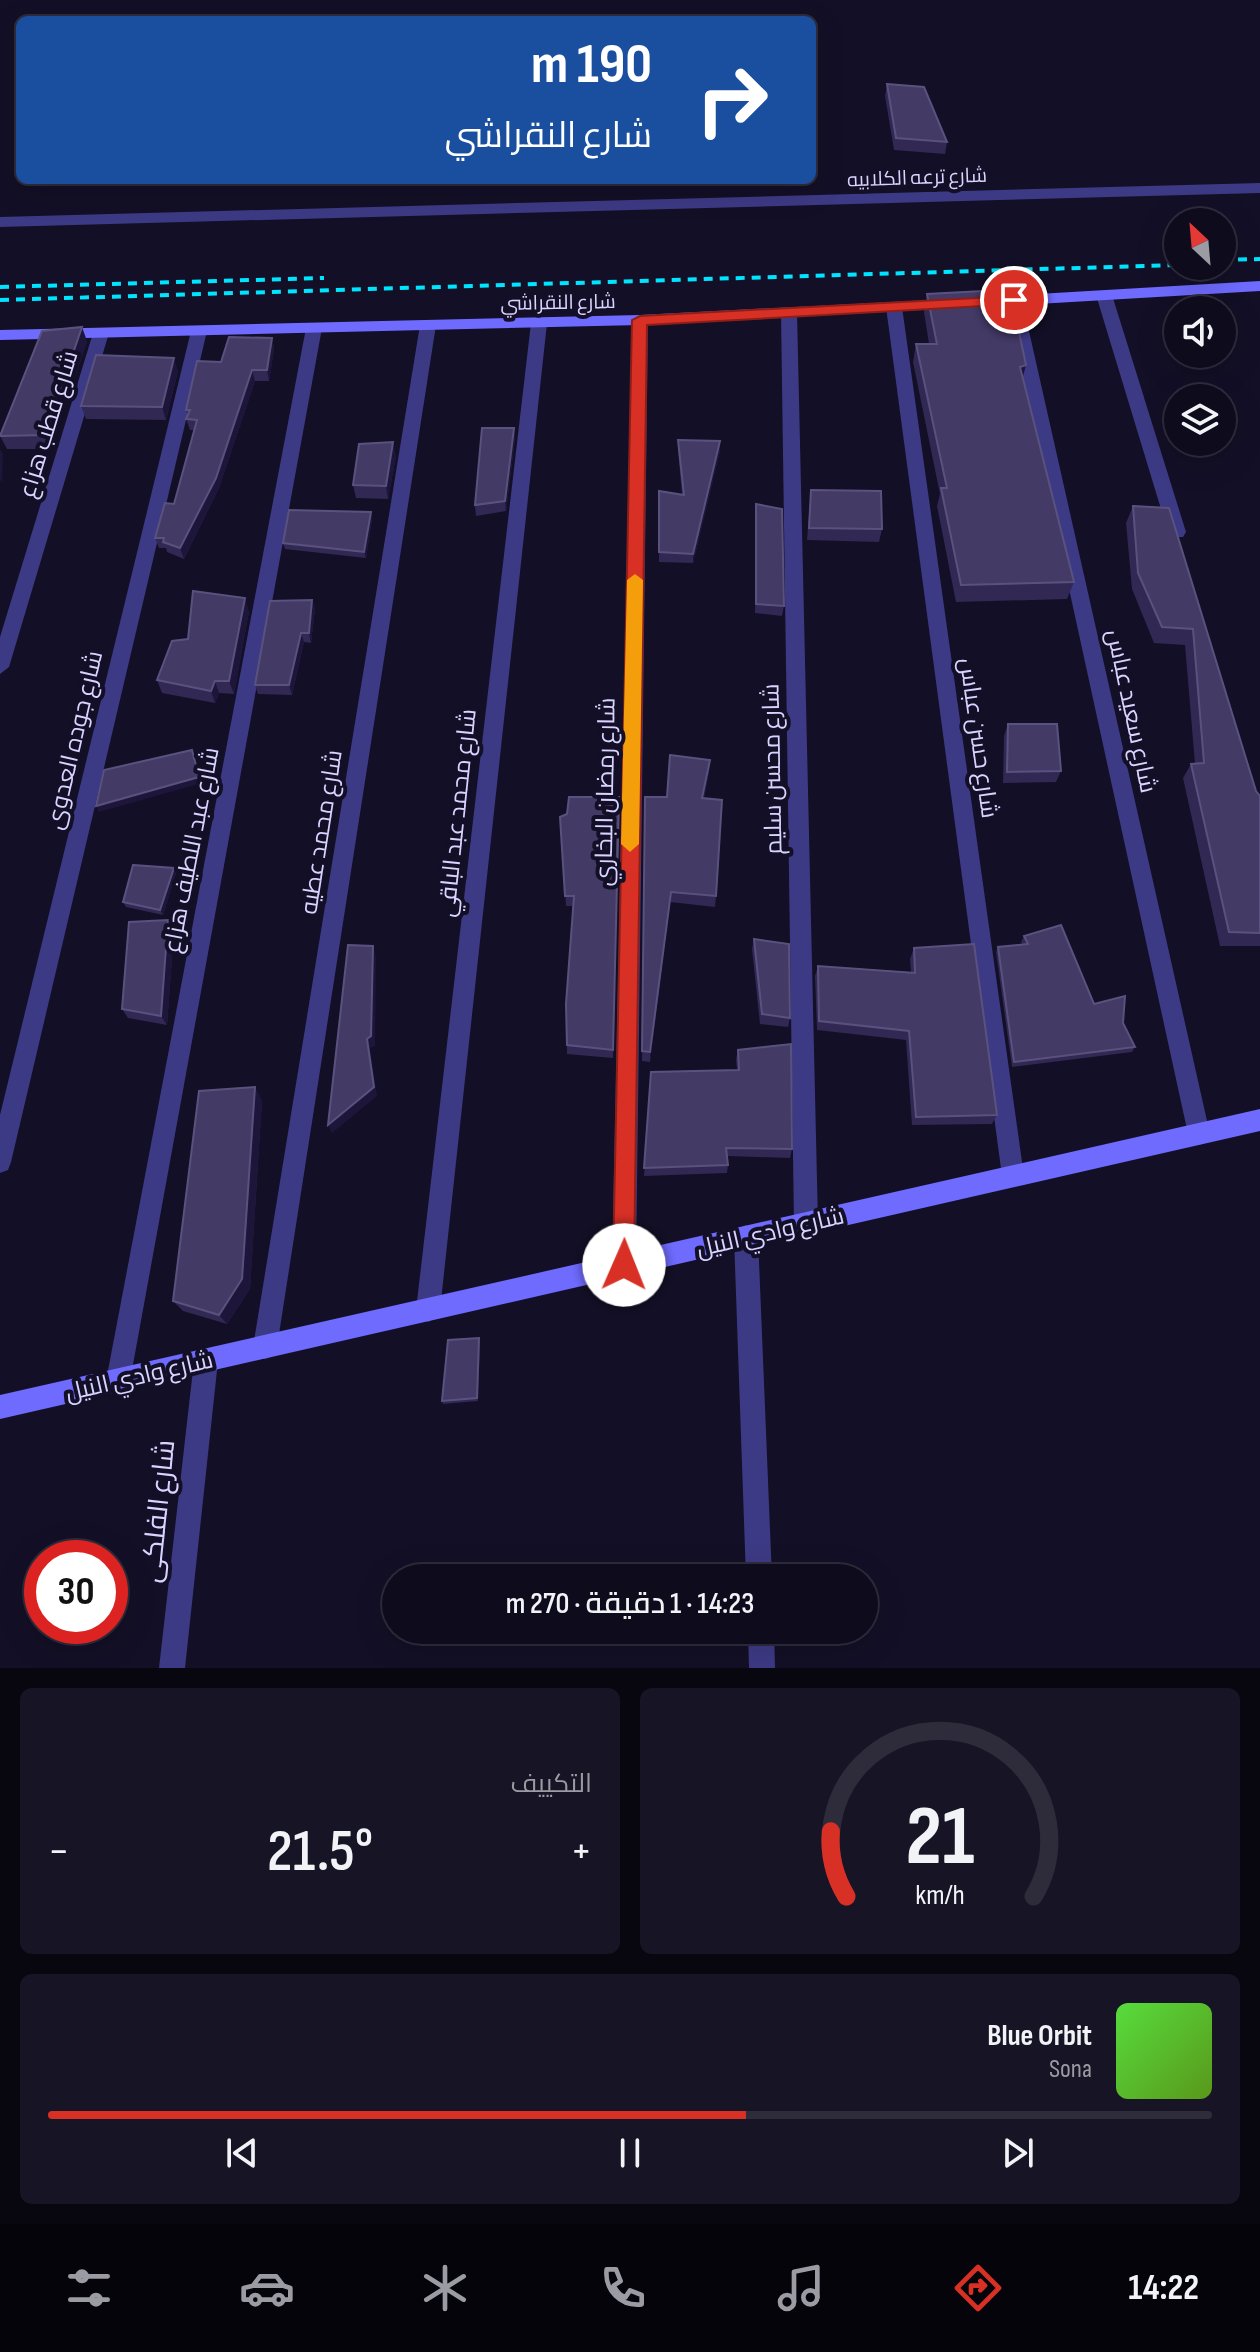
<!DOCTYPE html>
<html lang="ar">
<head>
<meta charset="utf-8">
<style>
  body { margin:0; font-family:"Sofia Sans Condensed",Cairo,sans-serif; background:#171425; color:#f1f3f6; direction:rtl; height:100vh; display:flex; flex-direction:column; font-size:30px; white-space:nowrap }
  * { box-sizing:border-box; margin:0 }
  p { font-size:26px; color:#9b9ba3 }
  .icon { flex:none; width:44px; height:44px; fill:none; stroke:currentColor; stroke-width:2; stroke-linecap:round; stroke-linejoin:round }
  .map { position:relative; height:1668px; overflow:hidden; direction:ltr }
  .sheet { display:flex; flex-direction:column; gap:20px; padding:20px; background:#08060f; flex:1 }
  .sheet>* { flex:none }
  .hud { position:absolute; left:16px; top:16px; width:800px; height:168px; border-radius:12px; box-shadow:0 8px 32px #0002,0 0 0 2px #2e2b3b; direction:rtl; background:#1a4fa0; color:#fff; overflow:hidden }
  .needle { width:52px; rotate:334deg }
  .fabs { position:absolute; left:1164px; top:208px; display:grid; gap:16px }
  .fabs a { display:grid; place-items:center; width:72px; height:72px; border-radius:50%; background:#0e0b1c; box-shadow:0 8px 32px #0002,0 0 0 2px #2e2b3b; font-size:40px }
  .speed { position:absolute; left:24px; top:1540px; display:flex; gap:16px; font-size:40px; font-weight:700; text-align:center }
  .speed>* { display:grid; place-content:center; width:104px; height:104px; border-radius:50%; background:#0e0b1c; box-shadow:0 8px 32px #0002,0 0 0 2px #2e2b3b; line-height:1 }
  .speed .limit { border:12px solid #d22; background:#fff; color:#111 }
  .pin { position:absolute; display:grid; place-items:center; width:68px; height:68px; color:#fff; margin:-34px; border:4px solid #fff; border-radius:50%; box-shadow:0 2px 8px #0007 }
  .me { position:absolute; width:88px; margin:-44px; rotate:1deg; stroke-linejoin:round; filter:drop-shadow(0 0 6px #0008) }
  .turn { display:flex; align-items:center; gap:28px; height:168px; padding:0 32px; font-size:36px }
  .turn .icon { width:104px; height:104px; stroke-width:2.5 }
  .turn b { display:block; font-size:56px; line-height:68px }
  .big { font-size:60px; font-weight:600; line-height:1.1 }
  .sheet .widget { flex:1; display:flex; flex-direction:column; justify-content:center; gap:12px; min-width:0; padding:0 28px; border-radius:12px; background:#171425 }
  .sheet .dial { align-items:center; gap:0 }
  .dial svg { height:208px; overflow:visible; fill:none; stroke:#2e2b3b; stroke-width:7; stroke-linecap:round; text-anchor:middle }
  .dial text { fill:#f1f3f6; stroke:none }
  .song { display:flex; align-items:center; gap:24px }
  .cover { width:96px; height:96px; border-radius:12px; background:linear-gradient(135deg,hsl(110 70% 55%),hsl(90 70% 35%)) }
  .played { height:8px; border-radius:4px; background:linear-gradient(90deg,#d93025 60%,#2e2b3b 60%) }
  .keys { display:flex; justify-content:space-around; direction:ltr }
  .heat { display:flex; justify-content:space-between; align-items:center; font-size:44px; direction:ltr }
  .sheet .tiles { flex:1; display:grid; gap:20px; grid-template-columns:1fr 1fr }
  .widget:last-child { grid-column:span 2 }
  .trip { position:absolute; left:382px; top:1564px; width:496px; height:80px; border-radius:40px; background:#0e0b1c; box-shadow:0 8px 32px #0002,0 0 0 2px #2e2b3b; font-weight:600; line-height:80px; text-align:center; direction:rtl }
  .dock { display:flex; height:128px; justify-content:space-around; align-items:center; background:#06040b; color:#9b9ba3 }
  .dock .icon { width:56px; height:56px }
  .dock .active { color:#d93025 }
  .dock b { font-size:36px; color:#f1f3f6 }
  .map>svg:first-child { display:block }
  .lines { fill:none; stroke-linecap:round; stroke-linejoin:round }
  .street { fill:#3d3a85; fill-rule:evenodd }
  .secondary { fill:#6f6bff; fill-rule:evenodd }
  .rail { stroke:#00e5ff; stroke-width:4; stroke-dasharray:9 7; stroke-linecap:butt }
  .wall { fill:#312854 }
  .shaded-wall { fill:#1d163a }
  .building { fill:#433a66; stroke:#5a527e; stroke-width:2 }
  .route { fill:#d93025; stroke:#8d1f18; stroke-width:2 }
  .slow { fill:#f59e0b }
  .labels { text-anchor:middle; stroke-width:8; stroke-linejoin:round; paint-order:stroke }
  .far-street-label { font-size:20px; fill:#d9d4ff; stroke:#130f26 }
  .street-label { font-size:24px; fill:#d9d4ff; stroke:#130f26 }
  .near-street-label { font-size:28px; fill:#d9d4ff; stroke:#130f26 }
</style>
</head>
<body>
<div class="map">
<svg width="1260" height="1668" viewBox="0 0 1260 1668">
  <rect width="100%" height="100%" fill="#130f26"/>
  <g class="lines">
    <!-- street -->
    <g class="street">
      <polygon points="1260,183 1260,193 0,227 0,217"/>
      <polygon points="1104,290 1112,295 1186,532 1183,537 1171,537 1168,532 1096,295"/>
      <polygon points="1014,295 1022,300 1210,1134 1207,1142 1199,1145 1191,1142 1188,1134 1006,300"/>
      <polygon points="894,302 902,307 1024,1176 1021,1184 1013,1187 1005,1184 1002,1176 886,307"/>
      <polygon points="789,308 797,313 818,1224 814,1232 806,1235 798,1232 794,1224 781,313"/>
      <polygon points="640,315 648,320 636,1265 632,1273 624,1277 616,1273 612,1265 632,320"/>
      <polygon points="539,318 547,323 440,1310 436,1318 428,1322 420,1318 416,1310 531,323"/>
      <polygon points="428,320 436,325 277,1347 274,1356 265,1359 256,1356 253,1347 420,325"/>
      <polygon points="314,323 322,328 130,1381 127,1390 118,1393 109,1390 106,1381 306,328"/>
      <polygon points="199,326 207,331 11,1162 8,1170 0,1173 0,1115 191,331"/>
      <polygon points="101,328 109,333 9,667 0,674 0,637 93,333"/>
      <polygon points="746,1225 754,1229 758,1237 772,1578 746,1578 734,1237 738,1229"/>
      <polygon points="206,1349 215,1352 218,1361 185,1668 159,1668 194,1361 197,1352"/>
      <polygon points="748,1630 774,1630 775,1668 749,1668"/>
    </g>
    <!-- secondary -->
    <g class="secondary">
      <polygon points="1260,281 1260,291 987,307 979,302 987,297"/>
      <polygon points="951,299 959,304 957,308 640,325 0,340 0,330 640,315"/>
      <polygon points="1260,1109 1260,1131 0,1419 0,1395"/>
    </g>
    <!-- rail -->
    <g class="rail">
      <polyline points="1222,260 1260,259"/>
      <polyline points="0,287 324,278"/>
      <polyline points="0,300 1178,265"/>
    </g>
  </g>
  <!-- wall -->
  <g class="wall">
    <polygon points="887,84 947,142 945,154 894,150 885,96"/>
    <polygon points="927,294 984,295 1023,377 1074,582 1067,599 956,602 937,506 940,494 913,362 916,344 929,344 924,312"/>
    <polygon points="272,338 274,349 269,381 255,381 219,488 184,559 167,552 166,548 159,548 155,538 174,504 195,430 190,430 186,419 188,416 186,410 221,362"/>
    <polygon points="87,341 51,449 7,449 0,436"/>
    <polygon points="178,371 166,420 86,419 81,406"/>
    <polygon points="514,428 515,438 506,511 476,516 475,505"/>
    <polygon points="678,440 720,451 693,563 659,562 659,491 682,495 678,450"/>
    <polygon points="396,456 388,499 356,498 353,485"/>
    <polygon points="811,490 882,529 879,542 807,540"/>
    <polygon points="756,504 784,606 782,616 755,613"/>
    <polygon points="1133,506 1169,508 1256,791 1260,796 1260,946 1220,946 1183,778 1191,764 1195,764 1185,645 1154,643 1132,589 1126,523"/>
    <polygon points="371,512 372,519 366,558 285,549 283,543"/>
    <polygon points="312,600 315,609 311,643 304,642 292,695 258,694 255,685"/>
    <polygon points="249,611 234,694 219,693 215,703 162,693 157,680 188,639"/>
    <polygon points="1008,724 1061,771 1056,782 1003,783 1004,736"/>
    <polygon points="710,760 709,772 704,798 716,896 715,907 670,902 650,1062 642,1061 645,797 667,797"/>
    <polygon points="619,797 613,1058 567,1054 567,1045 573,906 566,906 560,817"/>
    <polygon points="176,873 163,915 126,907 123,902"/>
    <polygon points="168,920 174,931 167,1025 128,1018 122,1009"/>
    <polygon points="1024,936 1094,1004 1123,1023 1135,1047 1132,1052 1012,1067 996,952 998,947 1023,945 1021,942"/>
    <polygon points="754,939 790,1018 788,1027 760,1024 752,949"/>
    <polygon points="914,948 997,1115 992,1124 912,1125 906,1040 817,1030 815,976 818,966 911,972 910,959"/>
    <polygon points="738,1050 792,1149 790,1158 727,1156 728,1165 727,1173 644,1176 651,1072 737,1070 736,1059"/>
    <polygon points="262,1100 250,1289 227,1324 183,1311 173,1301"/>
    <polygon points="479,1338 480,1341 478,1401 443,1404 442,1401"/>
  </g>
  <!-- shaded-wall -->
  <g class="shaded-wall">
    <polygon points="82,327 87,341 51,449 45,435"/>
    <polygon points="272,338 274,349 269,381 267,370"/>
    <polygon points="174,358 178,371 166,420 162,407"/>
    <polygon points="1026,365 1021,384 1020,367"/>
    <polygon points="252,370 255,381 219,488 184,559 180,548"/>
    <polygon points="514,428 515,438 506,511 505,501"/>
    <polygon points="720,441 720,451 693,563 693,554"/>
    <polygon points="393,442 396,456 388,499 386,486"/>
    <polygon points="0,449 3,454 2,483 0,479"/>
    <polygon points="371,512 372,519 366,558 364,552"/>
    <polygon points="245,598 249,611 234,694 229,681"/>
    <polygon points="312,600 315,609 311,643 309,633"/>
    <polygon points="301,633 304,642 292,695 289,685"/>
    <polygon points="215,681 219,693 215,703 211,691"/>
    <polygon points="192,750 202,783 99,812 96,806"/>
    <polygon points="710,760 709,772 701,809 702,798"/>
    <polygon points="174,868 176,873 163,915 160,910"/>
    <polygon points="671,892 670,902 650,1062 650,1052"/>
    <polygon points="168,920 174,931 167,1025 161,1016"/>
    <polygon points="373,946 376,957 375,1046 370,1048 377,1096 332,1133 328,1125 367,1039"/>
    <polygon points="255,1087 262,1100 250,1289 227,1324 219,1315"/>
    <polygon points="479,1338 480,1341 478,1401 477,1398"/>
  </g>
  <!-- building -->
  <g class="building">
    <polygon points="887,84 924,87 947,142 896,138"/>
    <polygon points="983,291 984,295 1011,295 1026,365 1020,367 1074,582 961,585 941,488 947,488 916,344 937,344 927,294"/>
    <polygon points="82,327 45,435 0,436 42,331"/>
    <polygon points="229,337 272,338 267,370 252,370 216,478 180,548 163,542 164,538 155,538 165,503 174,504 197,420 186,419 190,410 186,410 197,361 221,362"/>
    <polygon points="96,355 174,358 162,407 81,406"/>
    <polygon points="482,428 514,428 505,501 475,505"/>
    <polygon points="678,440 720,441 693,554 659,552 659,491 684,495"/>
    <polygon points="393,442 386,486 353,485 359,444"/>
    <polygon points="811,490 881,491 882,529 809,528"/>
    <polygon points="756,504 782,509 784,606 756,604"/>
    <polygon points="1133,506 1169,508 1256,791 1260,796 1260,933 1229,932 1191,764 1204,763 1193,629 1162,627 1138,573"/>
    <polygon points="289,510 371,512 364,552 283,543"/>
    <polygon points="193,591 245,598 229,681 215,681 211,691 157,680 172,641 188,639"/>
    <polygon points="312,600 309,633 301,633 289,685 255,685 270,601"/>
    <polygon points="1008,724 1057,724 1061,771 1007,772"/>
    <polygon points="192,750 199,777 96,806 104,770"/>
    <polygon points="670,755 710,760 702,798 722,800 716,896 671,892 650,1052 642,1051 645,797 667,797"/>
    <polygon points="569,797 619,797 613,1050 567,1045 566,1004 574,896 565,896 560,817 567,814"/>
    <polygon points="133,865 174,868 160,910 123,902"/>
    <polygon points="168,920 161,1016 122,1009 129,922"/>
    <polygon points="1061,925 1094,1004 1125,996 1123,1023 1135,1047 1014,1062 998,947 1028,944 1024,936"/>
    <polygon points="754,939 789,944 790,1018 762,1014"/>
    <polygon points="974,944 997,1115 916,1117 909,1031 819,1021 818,966 915,973 914,948"/>
    <polygon points="348,945 373,946 371,1036 367,1039 374,1087 328,1125"/>
    <polygon points="791,1044 792,1149 726,1148 728,1165 644,1168 651,1072 739,1070 738,1050"/>
    <polygon points="255,1087 242,1279 219,1315 173,1301 199,1091"/>
    <polygon points="479,1338 477,1398 442,1401 448,1340"/>
  </g>
  <!-- route -->
  <polygon class="route" points="1014,296 1021,300 1019,304 647,325 634,1265 631,1273 624,1276 616,1273 613,1265 632,320 640,316"/>
  <!-- slow -->
  <polygon class="slow" points="635,574 643,580 639,844 630,852 621,844 627,580"/>
  <g class="labels">
    <!-- far-street labels -->
    <g class="far-street-label">
      <text transform="translate(917 177) rotate(-2)" y="7">شارع ترعه الكلابيه</text>
      <text transform="translate(558 302) rotate(-1)" y="7">شارع النقراشي</text>
    </g>
    <!-- street labels -->
    <g class="street-label">
      <text transform="translate(48 424) rotate(-73)" y="8">شارع قطب هزاع</text>
      <text transform="translate(1132 711) rotate(78)" y="8">شارع سعيد عباس</text>
      <text transform="translate(979 738) rotate(82)" y="8">شارع حسن عباس</text>
      <text transform="translate(74 740) rotate(-77)" y="8">شارع جوده العدوى</text>
      <text transform="translate(772 769) rotate(-91)" y="8">شارع محسن سليم</text>
      <text transform="translate(605 792) rotate(-89)" y="8">شارع رمضان البخاري</text>
      <text transform="translate(457 813) rotate(-84)" y="8">شارع محمد عبد الباقي</text>
      <text transform="translate(321 832) rotate(-81)" y="8">شارع محمد عطيه</text>
      <text transform="translate(191 850) rotate(-79)" y="8">شارع عبد اللطيف هزاع</text>
      <text transform="translate(770 1232) rotate(-13)" y="8">شارع وادي النيل</text>
      <text transform="translate(139 1376) rotate(-13)" y="8">شارع وادي النيل</text>
    </g>
    <!-- near-street labels -->
    <g class="near-street-label">
      <text transform="translate(157 1511) rotate(-84)" y="10">شارع الفلكى</text>
    </g>
  </g>
</svg>
<div class="fabs">
<a><svg class="needle" viewBox="-14 -14 28 28"><path d="M0-13l5 13h-10z" fill="#e53935"/><path d="M0 13l5-13h-10z" fill="#9b9ba3"/></svg></a>
<a><svg class="icon" aria-label="sound" viewBox="0 0 24 24"><path d="M4 9h4l5-4v14l-5-4H4zM17 9q2 3 0 6"/></svg></a>
<a><svg class="icon" aria-label="layers" viewBox="0 0 24 24"><path d="M12 4l9 5-9 5-9-5zM3 14l9 5 9-5"/></svg></a>
</div>
<div class="speed"><div class="limit">30</div></div>
<div class="pin" style="left:1014px;top:300px;background:#d93025"><svg class="icon" aria-label="arrive" viewBox="0 0 24 24"><path d="M6 21V4h12l-3 4 3 4H6"/></svg></div>
<svg class="me" style="left:624px;top:1265px" viewBox="-20 -20 40 40"><circle r="19" fill="#fff"/><path d="M0-13L10 11 0 6-10 11z" fill="#d93025"/></svg>
<div class="trip">14:23 · 1 دقيقة · 270 m</div>
<div class="hud">
<div class="turn"><svg class="icon" aria-label="right" viewBox="0 0 24 24"><path d="M7 20v-9h11M14 6l5 5-5 5"/></svg><div><b>190 m</b>شارع النقراشي</div></div>
</div>
</div>
<section class="sheet">
<div class="tiles">
<div class="widget dial"><svg viewBox="0 0 100 80">
<path d="M14 69A42 42 0 1 1 86 69"/>
<path d="M14 69A42 42 0 0 1 8 44" stroke="#d93025"/>
<text x="50" y="56" font-size="32" font-weight="700">21</text>
<text x="50" y="72" font-size="11">km/h</text>
</svg></div>
<div class="widget"><p>التكييف</p>
<div class="heat"><a>−</a><b class="big">21.5°</b><a>+</a></div>
</div>
<div class="widget">
<div class="song"><i class="cover"></i><div><b>Blue Orbit</b><p>Sona</p></div></div>
<div class="played"></div>
<div class="keys"><svg class="icon" aria-label="previous" viewBox="0 0 24 24"><path d="M18 5L8 12l10 7zM5 5v14"/></svg><svg class="icon" aria-label="pause" viewBox="0 0 24 24"><path d="M8 5v14M16 5v14"/></svg><svg class="icon" aria-label="next" viewBox="0 0 24 24"><path d="M6 5l10 7-10 7zM19 5v14"/></svg></div>
</div>
</div>
</section>
<nav class="dock">
<b>14:22</b>
<svg class="icon active" aria-label="directions" viewBox="0 0 24 24"><path d="M12 3l9 9-9 9-9-9zM9 14v-3h6M13 9l2 2-2 2"/></svg>
<svg class="icon" aria-label="music" viewBox="0 0 24 24"><path d="M9 18V5l10-2v13"/><circle cx="6" cy="18" r="3"/><circle cx="16" cy="16" r="3"/></svg>
<svg class="icon" aria-label="phone" viewBox="0 0 24 24"><path d="M5 4h4l2 5-3 2q2 4 5 5l2-3 5 2v4C11 20 4 13 5 4z"/></svg>
<svg class="icon" aria-label="climate" viewBox="0 0 24 24"><path d="M12 3v18M4 7l16 10M4 17L20 7"/></svg>
<svg class="icon" aria-label="car" viewBox="0 0 24 24"><path d="M5 17H2v-5l4-1 3-4h7l3 4 3 1v5h-3M9 17h6M6 11h13"/><circle cx="7" cy="17" r="2"/><circle cx="17" cy="17" r="2"/></svg>
<svg class="icon" aria-label="filters" viewBox="0 0 24 24"><path d="M4 7h16M4 17h16"/><circle cx="9" cy="7" r="2"/><circle cx="15" cy="17" r="2"/></svg>
</nav>
</body>
</html>
